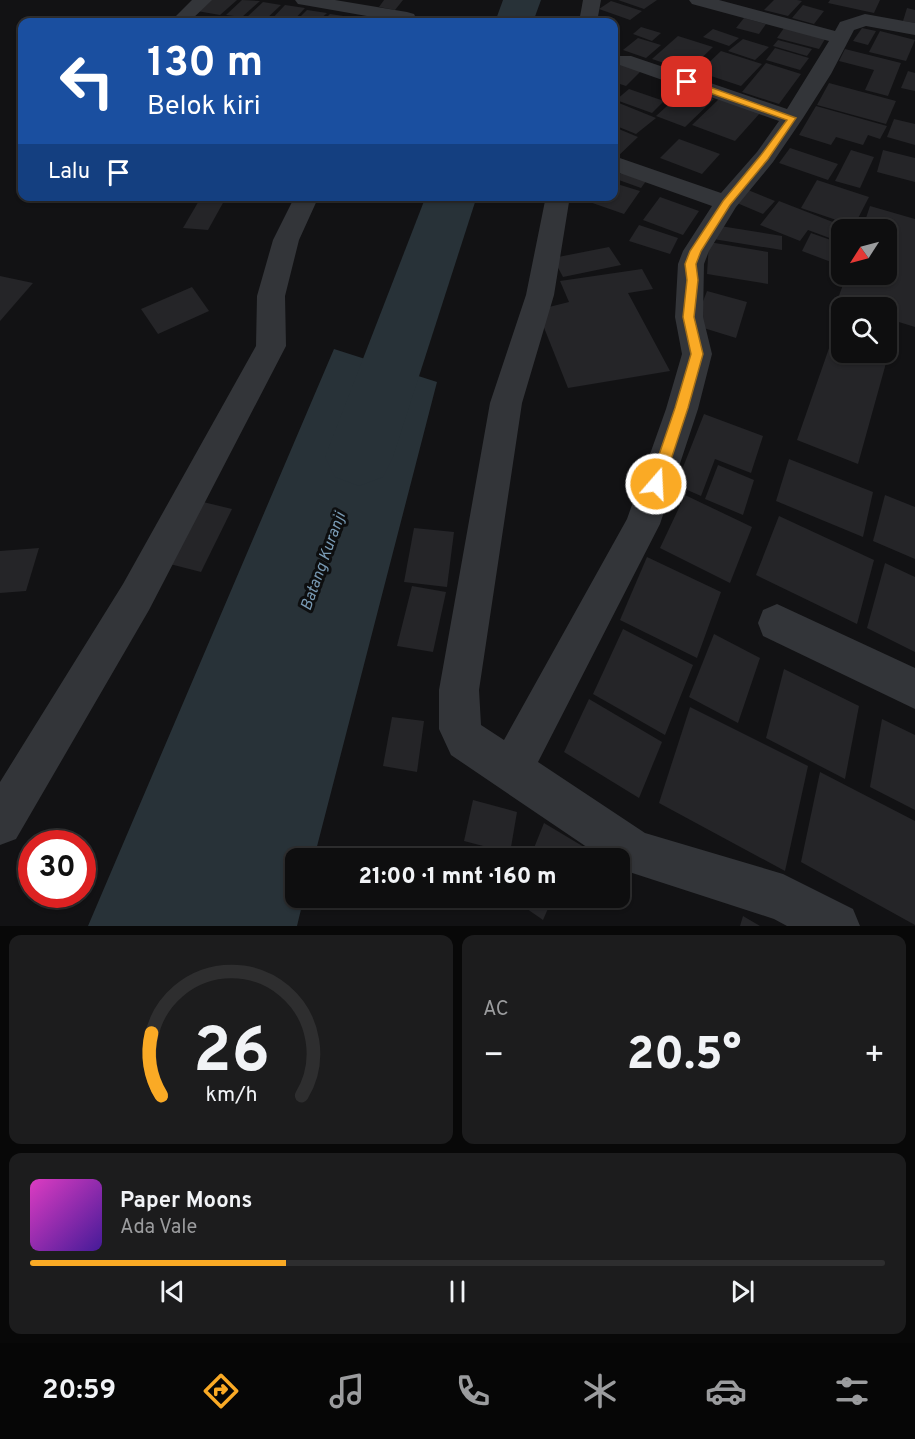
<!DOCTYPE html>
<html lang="id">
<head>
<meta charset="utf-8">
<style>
  body { margin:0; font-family:Overpass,sans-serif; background:#1c1c1d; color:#f1f3f6; height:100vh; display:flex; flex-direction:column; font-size:22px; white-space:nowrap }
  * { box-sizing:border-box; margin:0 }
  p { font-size:20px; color:#9b9c9e }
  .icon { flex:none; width:33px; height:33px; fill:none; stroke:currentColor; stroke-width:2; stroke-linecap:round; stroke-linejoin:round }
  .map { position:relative; height:926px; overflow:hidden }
  .drawer { display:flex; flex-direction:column; gap:9px; padding:9px; background:#080808; flex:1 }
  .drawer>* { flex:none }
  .hud { position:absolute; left:18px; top:18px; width:600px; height:183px; border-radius:12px; box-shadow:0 2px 4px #0004,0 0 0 2px #2e2e2f; background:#1a4fa0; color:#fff; overflow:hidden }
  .needle { width:39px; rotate:234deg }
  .controls { position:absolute; left:831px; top:219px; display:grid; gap:12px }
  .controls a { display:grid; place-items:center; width:66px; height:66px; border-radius:12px; background:#0e0e0f; box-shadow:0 2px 4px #0004,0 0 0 2px #2e2e2f; font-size:30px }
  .speed { position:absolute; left:18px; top:830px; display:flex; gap:12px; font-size:30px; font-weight:700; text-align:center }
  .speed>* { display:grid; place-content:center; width:78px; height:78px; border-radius:50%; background:#0e0e0f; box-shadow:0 2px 4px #0004,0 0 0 2px #2e2e2f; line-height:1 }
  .speed .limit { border:9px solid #d22; background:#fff; color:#111 }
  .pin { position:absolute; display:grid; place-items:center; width:51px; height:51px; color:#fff; margin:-26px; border-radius:12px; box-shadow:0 3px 9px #0006 }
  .me { position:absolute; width:66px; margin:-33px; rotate:19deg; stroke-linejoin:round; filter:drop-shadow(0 0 4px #0008) }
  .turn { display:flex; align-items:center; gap:21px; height:126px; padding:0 30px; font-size:27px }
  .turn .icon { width:78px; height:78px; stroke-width:2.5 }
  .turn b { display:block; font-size:42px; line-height:51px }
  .then { display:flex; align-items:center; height:57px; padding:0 30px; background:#0003; gap:12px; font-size:22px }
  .big { font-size:45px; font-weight:800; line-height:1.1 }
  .drawer .card { flex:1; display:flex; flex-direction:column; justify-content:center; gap:9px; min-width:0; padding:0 21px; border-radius:12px; background:#1c1c1d }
  .drawer .dial { align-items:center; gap:0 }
  .dial svg { height:156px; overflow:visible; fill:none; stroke:#2e2e2f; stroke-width:7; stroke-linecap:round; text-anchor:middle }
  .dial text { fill:#f1f3f6; stroke:none }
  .song { display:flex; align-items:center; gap:18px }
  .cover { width:72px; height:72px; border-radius:9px; background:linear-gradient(135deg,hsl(310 70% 55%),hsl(260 70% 35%)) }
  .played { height:6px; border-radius:3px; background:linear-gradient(90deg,#faaa25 30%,#2e2e2f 30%) }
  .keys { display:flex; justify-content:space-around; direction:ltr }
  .heat { display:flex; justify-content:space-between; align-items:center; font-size:33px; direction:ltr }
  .drawer .tiles { flex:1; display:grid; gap:9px; grid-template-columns:1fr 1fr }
  .card:last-child { grid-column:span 2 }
  .trip { position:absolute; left:285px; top:848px; width:345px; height:60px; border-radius:12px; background:#0e0e0f; box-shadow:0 2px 4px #0004,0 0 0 2px #2e2e2f; font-weight:800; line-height:60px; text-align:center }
  .menu { display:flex; height:96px; justify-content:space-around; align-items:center; background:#060606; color:#9b9c9e }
  .menu .icon { width:42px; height:42px }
  .menu .selected { color:#faaa25 }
  .menu b { font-size:27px; color:#f1f3f6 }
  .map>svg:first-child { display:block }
  .water { fill:#283238 }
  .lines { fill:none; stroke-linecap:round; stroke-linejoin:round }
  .river { fill:#283238; fill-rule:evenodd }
  .building { fill:#252528 }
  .street { fill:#333539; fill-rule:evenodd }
  .route { fill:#faaa25; stroke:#a26e18; stroke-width:1.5 }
  .labels { text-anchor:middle; stroke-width:6; stroke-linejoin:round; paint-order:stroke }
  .water-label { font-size:16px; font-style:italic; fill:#7899b3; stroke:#0d0e0f }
</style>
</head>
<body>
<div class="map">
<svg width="915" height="926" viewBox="0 0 915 926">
  <rect width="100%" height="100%" fill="#121214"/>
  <!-- water -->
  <polygon class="water" points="334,349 437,382 314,858 296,858 296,897 304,897 297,926 88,926"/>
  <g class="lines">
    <!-- river -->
    <g class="river">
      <polygon points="503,0 541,0 533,22 495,22"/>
      <polygon points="426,196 477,196 393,457 383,477 359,486 335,477 325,457"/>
    </g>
  </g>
  <!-- building -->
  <g class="building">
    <polygon points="210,0 237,0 220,15 197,11"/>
    <polygon points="242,0 260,1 242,17 226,15"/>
    <polygon points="384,0 403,0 395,10 379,7"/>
    <polygon points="618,0 657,0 644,9"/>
    <polygon points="774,0 797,0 802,1 788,16 764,10"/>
    <polygon points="830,0 880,0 874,13 828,3"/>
    <polygon points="611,1 642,11 630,20 599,9"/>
    <polygon points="263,2 281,5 264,21 246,18"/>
    <polygon points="285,5 305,8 292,22 269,22"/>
    <polygon points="803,5 824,11 814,24 792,18"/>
    <polygon points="907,8 915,10 915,23 903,21"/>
    <polygon points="307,10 327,13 317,22 295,22"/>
    <polygon points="330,14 350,17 345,22 322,22"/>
    <polygon points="205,17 220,19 216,22 199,22"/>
    <polygon points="744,18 766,24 759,34 736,28"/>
    <polygon points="641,27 661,33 652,41 633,34"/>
    <polygon points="784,28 825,39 819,49 777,38"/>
    <polygon points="862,28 876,31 868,45 853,41"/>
    <polygon points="713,29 739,38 729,46 703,37"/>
    <polygon points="880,31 915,40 906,61 869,52"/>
    <polygon points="678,36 713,47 688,71 652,59"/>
    <polygon points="638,38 661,45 646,58 623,50"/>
    <polygon points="743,39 769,47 755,60 728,51"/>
    <polygon points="778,40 812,49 807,56 773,46"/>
    <polygon points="775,48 809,58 800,70 766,60"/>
    <polygon points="845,49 901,63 888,96 865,90 874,70 839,61"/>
    <polygon points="721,51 762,64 741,86 699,72"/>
    <polygon points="615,62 641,71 626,86 614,82"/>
    <polygon points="766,63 801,74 779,104 742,92"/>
    <polygon points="908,71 915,73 915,91 901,88"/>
    <polygon points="829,83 896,101 886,124 817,105"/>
    <polygon points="629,89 664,101 652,113 616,100"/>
    <polygon points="686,89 714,99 685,127 656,116"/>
    <polygon points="719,99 760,113 735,141 692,125"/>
    <polygon points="614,101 656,118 636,134 614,125"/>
    <polygon points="816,106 887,126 880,139 868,135 863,145 836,137 831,145 799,135"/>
    <polygon points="894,119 915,124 915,145 887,137"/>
    <polygon points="614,127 638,137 614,160"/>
    <polygon points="679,139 720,154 702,174 660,158"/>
    <polygon points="790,148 838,164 828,180 779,163"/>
    <polygon points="851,150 874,157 860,188 835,181"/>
    <polygon points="883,150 915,158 915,182 877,172"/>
    <polygon points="624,169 649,177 641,188 616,179"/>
    <polygon points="817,180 869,197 854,226 801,208"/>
    <polygon points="614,183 640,191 624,214 581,199 583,196 614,196"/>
    <polygon points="748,190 775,201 763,214 737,203"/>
    <polygon points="660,197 699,211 683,235 643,220"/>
    <polygon points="200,199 224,201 208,230 183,228"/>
    <polygon points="779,201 843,226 835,240 808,230 800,241 760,225"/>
    <polygon points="870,206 915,219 915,327 886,318 886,308 856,308 837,301 847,274 886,274 886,230 862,230"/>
    <polygon points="639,225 678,238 670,254 629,241"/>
    <polygon points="714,225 782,236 782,250 713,239"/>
    <polygon points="811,233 842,244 842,260 839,265 802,251"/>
    <polygon points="709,242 768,252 768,284 707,274"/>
    <polygon points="609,247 621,265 563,277 553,258"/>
    <polygon points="642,269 653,289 628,293 670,371 568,388 537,310 569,302 560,281"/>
    <polygon points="0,276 33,283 0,321"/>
    <polygon points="192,287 209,311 158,334 141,309"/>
    <polygon points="707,291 747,302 736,338 694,325"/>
    <polygon points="842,311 842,352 886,352 886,324 896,327 858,464 797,440"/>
    <polygon points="704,414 763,436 751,473 715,459 701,496 676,485"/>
    <polygon points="789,459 873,492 863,537 776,501"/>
    <polygon points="718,465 754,480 743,515 705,499"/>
    <polygon points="685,495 752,527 730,583 660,548"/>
    <polygon points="885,495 915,507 915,559 873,541"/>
    <polygon points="199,501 232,509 201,572 166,563"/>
    <polygon points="779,516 874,560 857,624 756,575"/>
    <polygon points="414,528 454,532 447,587 404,582"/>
    <polygon points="39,548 26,591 0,593 0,551"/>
    <polygon points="647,557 721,592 697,658 620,620"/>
    <polygon points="885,563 915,577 915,652 867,628"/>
    <polygon points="412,586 446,592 433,652 397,646"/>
    <polygon points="623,629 693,665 665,735 593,694"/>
    <polygon points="714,634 760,658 738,723 689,697"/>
    <polygon points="784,669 859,706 845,779 766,738"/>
    <polygon points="589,699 662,742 639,798 564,752"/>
    <polygon points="690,707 808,766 785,871 659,803"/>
    <polygon points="392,717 424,721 417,772 383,766"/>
    <polygon points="882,719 915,735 915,810 870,787"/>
    <polygon points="820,772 915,821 915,925 801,862"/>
    <polygon points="473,800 517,812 510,853 464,841"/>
    <polygon points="544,823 599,856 599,858 530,858"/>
    <polygon points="510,897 553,897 543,920"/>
    <polygon points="743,916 760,926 740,926"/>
  </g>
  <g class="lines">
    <!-- street -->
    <g class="street">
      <polygon points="192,0 212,0 189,22 170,22"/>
      <polygon points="295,0 335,0 407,12 414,14 416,18 414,22 401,22 304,5 298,4"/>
      <polygon points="583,0 601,0 597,22 579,22"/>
      <polygon points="689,0 719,0 835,31 840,22 865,14 915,23 915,35 866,26 854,30 831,74 803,118 773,162 736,207 709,251 704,264 703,317 712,354 698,409 660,524 538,762 645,833 783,874 853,909 860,926 787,926 774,919 620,869 620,858 603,858 451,755 439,729 439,690 490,403 526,295 546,196 570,196 554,295 522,403 479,690 481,725 504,740 627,519 666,409 682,354 675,317 678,264 683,251 712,206 614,171 614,156 721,193 757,152 779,121 617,64 614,60 617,56 631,56 787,109 829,41 692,4"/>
      <polygon points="295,196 319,196 299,240 285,296 286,346 149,610 16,839 0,845 0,782 123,584 256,346 257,296 273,240"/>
      <polygon points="777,604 915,668 915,709 763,636 758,623 763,610"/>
    </g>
  </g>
  <!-- route -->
  <polygon class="route" points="684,80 690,80 796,118 768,159 730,205 701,251 696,264 698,280 694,317 703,354 688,408 663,484 661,488 651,488 649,484 675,408 691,354 683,317 687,280 685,264 690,251 723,201 761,155 787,120 684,84"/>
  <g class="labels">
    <!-- water labels -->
    <g class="water-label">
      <text transform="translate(322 561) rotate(-70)" y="6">Batang Kuranji</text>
    </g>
  </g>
</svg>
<div class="controls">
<a><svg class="needle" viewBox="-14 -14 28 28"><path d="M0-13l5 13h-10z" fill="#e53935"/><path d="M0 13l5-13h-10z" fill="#9b9c9e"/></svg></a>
<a><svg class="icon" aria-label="search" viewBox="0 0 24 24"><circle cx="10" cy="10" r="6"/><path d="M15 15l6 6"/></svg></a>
</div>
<div class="speed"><div class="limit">30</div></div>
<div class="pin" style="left:687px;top:82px;background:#d93025"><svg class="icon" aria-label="arrive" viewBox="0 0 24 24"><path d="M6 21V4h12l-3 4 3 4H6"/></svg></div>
<svg class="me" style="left:656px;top:484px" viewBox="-20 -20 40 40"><circle r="17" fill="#faaa25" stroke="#fff" stroke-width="3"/><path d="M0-11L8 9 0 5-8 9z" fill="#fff"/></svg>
<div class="trip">21:00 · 1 mnt · 160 m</div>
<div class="hud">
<div class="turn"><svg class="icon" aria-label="left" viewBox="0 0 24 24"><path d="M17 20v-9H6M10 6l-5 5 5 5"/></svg><div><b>130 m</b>Belok kiri</div></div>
<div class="then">Lalu<svg class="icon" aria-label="arrive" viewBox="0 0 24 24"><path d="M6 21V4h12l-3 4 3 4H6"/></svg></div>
</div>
</div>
<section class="drawer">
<div class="tiles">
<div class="card dial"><svg viewBox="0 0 100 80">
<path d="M14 69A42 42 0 1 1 86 69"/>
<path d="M14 69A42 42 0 0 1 9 37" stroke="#faaa25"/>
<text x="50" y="56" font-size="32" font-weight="700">26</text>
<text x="50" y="72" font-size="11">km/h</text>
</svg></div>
<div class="card"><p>AC</p>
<div class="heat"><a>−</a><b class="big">20.5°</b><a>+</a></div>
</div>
<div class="card">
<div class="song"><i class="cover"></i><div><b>Paper Moons</b><p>Ada Vale</p></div></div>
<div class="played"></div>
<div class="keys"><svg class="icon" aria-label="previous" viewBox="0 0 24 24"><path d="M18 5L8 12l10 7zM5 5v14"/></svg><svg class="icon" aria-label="pause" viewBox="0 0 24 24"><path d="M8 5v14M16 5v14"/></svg><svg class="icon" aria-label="next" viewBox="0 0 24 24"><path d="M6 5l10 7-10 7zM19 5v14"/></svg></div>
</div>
</div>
</section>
<nav class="menu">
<b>20:59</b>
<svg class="icon selected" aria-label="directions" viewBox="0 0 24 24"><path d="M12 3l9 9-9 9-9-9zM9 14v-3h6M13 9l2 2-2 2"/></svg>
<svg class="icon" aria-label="music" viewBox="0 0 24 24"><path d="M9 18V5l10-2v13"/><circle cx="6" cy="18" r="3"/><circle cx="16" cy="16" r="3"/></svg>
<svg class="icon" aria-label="phone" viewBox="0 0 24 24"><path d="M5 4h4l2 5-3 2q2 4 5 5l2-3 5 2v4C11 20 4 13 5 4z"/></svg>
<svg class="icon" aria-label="climate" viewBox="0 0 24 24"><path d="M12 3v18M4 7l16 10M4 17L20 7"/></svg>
<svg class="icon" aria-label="car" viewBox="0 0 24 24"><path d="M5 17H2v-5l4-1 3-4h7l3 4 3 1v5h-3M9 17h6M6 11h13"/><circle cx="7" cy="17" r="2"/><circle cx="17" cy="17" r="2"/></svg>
<svg class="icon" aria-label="filters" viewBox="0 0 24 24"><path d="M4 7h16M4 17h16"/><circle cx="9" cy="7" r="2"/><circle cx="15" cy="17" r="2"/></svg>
</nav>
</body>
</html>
